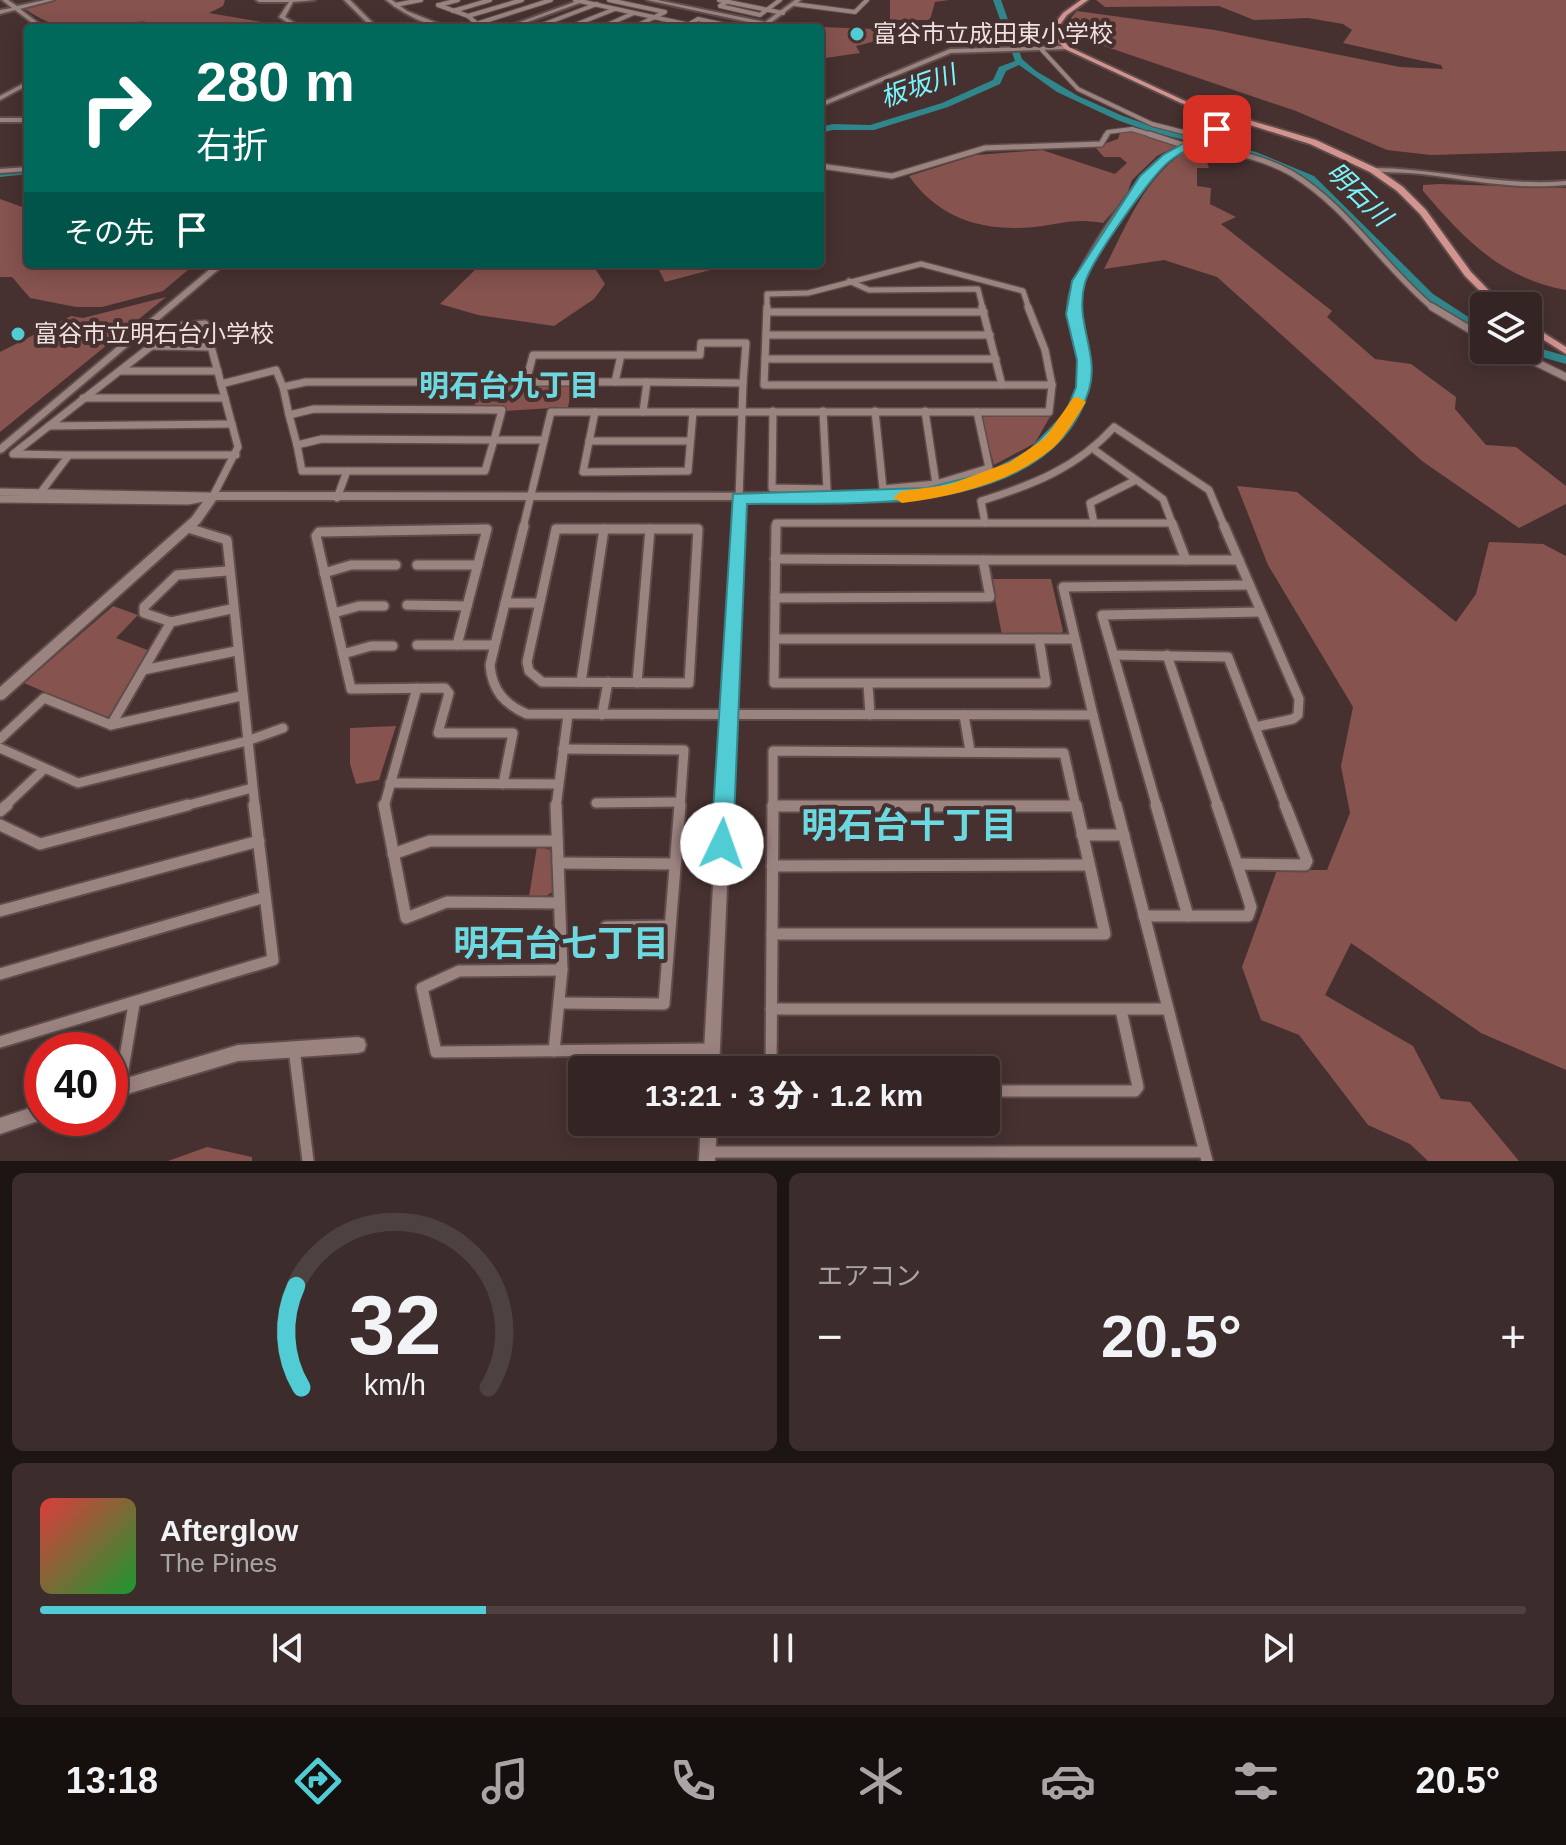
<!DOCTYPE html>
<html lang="ja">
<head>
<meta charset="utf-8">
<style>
  body { margin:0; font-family:Arial,"Noto Sans JP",sans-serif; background:#3c2d2c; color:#f1f3f6; height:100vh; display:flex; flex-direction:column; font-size:30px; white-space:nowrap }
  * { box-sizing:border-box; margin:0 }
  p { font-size:26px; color:#a9a5a6 }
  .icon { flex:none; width:44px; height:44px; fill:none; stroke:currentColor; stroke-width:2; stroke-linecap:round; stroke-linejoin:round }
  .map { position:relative; height:1161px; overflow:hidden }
  .panel { display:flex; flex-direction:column; gap:12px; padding:12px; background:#1d1414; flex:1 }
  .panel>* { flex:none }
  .top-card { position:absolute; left:24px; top:24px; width:800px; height:244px; border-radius:8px; box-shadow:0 4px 20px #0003,0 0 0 2px #4e4241; background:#00695c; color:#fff; overflow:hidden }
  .controls { position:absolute; left:1470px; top:292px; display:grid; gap:16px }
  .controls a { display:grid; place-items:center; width:72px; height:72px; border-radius:8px; background:#342524; box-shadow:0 4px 20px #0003,0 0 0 2px #4e4241; font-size:40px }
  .speed { position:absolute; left:24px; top:1032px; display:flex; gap:16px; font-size:40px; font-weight:700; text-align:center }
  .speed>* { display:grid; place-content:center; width:104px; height:104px; border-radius:50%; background:#342524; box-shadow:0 4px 20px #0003,0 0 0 2px #4e4241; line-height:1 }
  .speed .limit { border:12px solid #d22; background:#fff; color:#111 }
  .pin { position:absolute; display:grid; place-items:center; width:68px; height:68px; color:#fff; margin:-34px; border-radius:16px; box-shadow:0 4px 12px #0006 }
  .me { position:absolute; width:88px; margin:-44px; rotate:3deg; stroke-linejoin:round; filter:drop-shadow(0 0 6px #0008) }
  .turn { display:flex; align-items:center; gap:28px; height:168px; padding:0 40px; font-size:36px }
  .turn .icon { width:104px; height:104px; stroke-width:2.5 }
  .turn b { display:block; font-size:56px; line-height:68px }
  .then { display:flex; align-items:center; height:76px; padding:0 40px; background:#0003; gap:16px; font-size:30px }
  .big { font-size:60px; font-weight:800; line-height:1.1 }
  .panel .tile { flex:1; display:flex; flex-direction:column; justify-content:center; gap:12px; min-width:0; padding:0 28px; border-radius:12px; background:#3c2d2c }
  .panel .dial { align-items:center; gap:0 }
  .dial svg { height:208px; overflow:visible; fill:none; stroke:#4e4241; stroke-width:7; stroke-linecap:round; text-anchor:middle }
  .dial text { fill:#f1f3f6; stroke:none }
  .song { display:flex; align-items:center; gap:24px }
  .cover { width:96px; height:96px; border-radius:12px; background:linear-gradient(135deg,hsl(0 70% 55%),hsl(130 70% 35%)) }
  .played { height:8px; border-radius:4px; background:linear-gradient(90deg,#51ccd4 30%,#4e4241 30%) }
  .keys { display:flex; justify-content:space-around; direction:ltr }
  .heat { display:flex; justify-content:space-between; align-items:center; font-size:44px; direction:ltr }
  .panel .tiles { flex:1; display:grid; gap:12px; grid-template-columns:1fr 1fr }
  .tile:last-child { grid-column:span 2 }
  .trip { position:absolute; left:568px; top:1056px; width:432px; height:80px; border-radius:8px; background:#342524; box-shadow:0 4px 20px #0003,0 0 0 2px #4e4241; font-weight:800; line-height:80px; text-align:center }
  .dock { display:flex; height:128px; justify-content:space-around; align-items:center; background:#150f0e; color:#a9a5a6 }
  .dock .icon { width:56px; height:56px }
  .dock .on { color:#51ccd4 }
  .dock b { font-size:36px; color:#f1f3f6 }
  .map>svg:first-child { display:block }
  .green { fill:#86534f }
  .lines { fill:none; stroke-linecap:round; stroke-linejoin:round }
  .river { fill:#2f868b; fill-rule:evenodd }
  .street-far4-casing { stroke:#5f4d4c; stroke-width:6 }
  .street-far3-casing { stroke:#5f4d4c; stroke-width:8 }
  .street-far2-casing { stroke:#5f4d4c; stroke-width:10 }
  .street-far1-casing { stroke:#5f4d4c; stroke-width:13 }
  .street-casing { stroke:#5f4d4c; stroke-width:15 }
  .secondary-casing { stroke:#5f4d4c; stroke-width:4 }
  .primary-casing { stroke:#5f4d4c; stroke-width:4 }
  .street-far4 { stroke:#9b8380; stroke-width:4 }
  .street-far3 { stroke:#9b8380; stroke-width:5 }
  .street-far2 { stroke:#9b8380; stroke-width:7 }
  .street-far1 { stroke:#9b8380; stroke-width:9 }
  .street { stroke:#9b8380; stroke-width:11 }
  .secondary { fill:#9b8380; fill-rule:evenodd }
  .primary { fill:#d3938e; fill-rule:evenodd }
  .route { fill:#51ccd4; stroke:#35858a; stroke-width:2 }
  .slow { fill:#f59e0b }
  .poi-dot { fill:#51ccd4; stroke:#463130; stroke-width:3 }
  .labels { text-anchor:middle; stroke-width:8; stroke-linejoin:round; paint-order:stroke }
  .far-poi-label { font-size:24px; fill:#efe1e0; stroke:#463130; text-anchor:start }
  .far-water-label { font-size:26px; font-style:italic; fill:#79f5fd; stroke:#463130 }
  .neighbourhood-label { font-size:30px; font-weight:bold; fill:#6cd8df; stroke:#463130 }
  .near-neighbourhood-label { font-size:36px; font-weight:bold; fill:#6cd8df; stroke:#463130 }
</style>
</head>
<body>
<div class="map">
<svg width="1566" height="1161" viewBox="0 0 1566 1161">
  <rect width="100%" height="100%" fill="#463130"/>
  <!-- green -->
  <g class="green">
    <path d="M57 0H225L223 6 209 13 273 24 266 28H146L151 23C136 18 128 26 114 28 79 33 52 28 25 9Z"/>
    <polygon points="890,0 949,0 935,2 930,20 890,20"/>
    <polygon points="1096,0 1566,0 1566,151 1431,155 1387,150 1296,111 1095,43 1072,32 1070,19 1077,11 1215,30 1400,67 1443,69 1441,65 1343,43 1352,30 1343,24 1308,18 1254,20 1219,6 1105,7"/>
    <polygon points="820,27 873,29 892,37 856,46 860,53 825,58 820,51"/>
    <path d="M1127 129 1179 145 1157 156 1132 180 1126 197 1103 223C1072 218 1063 224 1035 227 983 232 939 219 909 176L976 155 1042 150 1115 174 1127 163 1120 157H1104L1095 147 1118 139 1121 130Z"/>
    <path d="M1189 149 1205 157 1209 168H1197V186L1211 188 1210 204 1236 217 1221 224 1332 311 1327 317 1375 359 1411 364 1456 397 1455 409 1486 445 1516 447 1566 486V504L1519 528 1422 461 1217 277 1164 260 1104 269C1127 225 1145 175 1189 149Z"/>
    <path d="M1439 184 1566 188V290C1501 278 1465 240 1423 191V185Z"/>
    <polygon points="0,199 28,209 28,264 195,264 163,291 102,307 76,307 30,298 12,277 0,277"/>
    <polygon points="481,264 592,264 605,284 594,299 554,326 478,315 440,304"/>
    <polygon points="656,264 733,264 665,282"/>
    <polygon points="166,297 0,432 0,352 71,316 83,318"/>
    <polygon points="507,384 573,384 568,407 506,411 506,407 474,407 477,397 502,397"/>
    <polygon points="985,414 1051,415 1035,443 994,465 981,417"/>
    <polygon points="1237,486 1297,492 1456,622 1476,594 1489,542 1543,544 1566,556 1566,1070 1481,1033 1351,943 1325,995 1413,1046 1441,1099 1470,1102 1519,1161 1428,1161 1410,1144 1368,1125 1299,1035 1261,1020 1242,967 1277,870 1327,870 1350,813 1341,766 1353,707 1268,565"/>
    <polygon points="991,579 1051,579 1063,631 1059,635 1002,635"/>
    <polygon points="113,606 138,615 116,638 150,651 115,713 105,718 24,683"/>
    <polygon points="396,726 379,780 356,784 350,764 350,728"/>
    <polygon points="537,846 551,850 554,891 546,896 529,897"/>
    <polygon points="207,1147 252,1157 252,1161 168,1161"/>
  </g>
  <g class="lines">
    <!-- river -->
    <g class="river">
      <polygon points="993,0 1001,0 1022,59 1036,71 1078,96 1123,116 1154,127 1256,152 1314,176 1433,294 1484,327 1484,336 1425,300 1306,180 1249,156 1148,131 1117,120 1057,92 1019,65 1006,71 1000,84 948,107 874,130 833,130 820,133 820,127 833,124 870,125 942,103 993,80 999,67 1015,61"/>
      <polygon points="28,168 28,174 0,177 0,171"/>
      <polygon points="1528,345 1566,356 1566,364 1524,352 1522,350 1528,350"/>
    </g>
    <defs>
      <g id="street-far4">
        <polyline points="575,0 704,28"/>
        <polyline points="609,0 665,12 632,28"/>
        <polyline points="719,0 783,13"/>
        <polyline points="729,0 720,6 760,15 780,0"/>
        <polyline points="794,4 855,12 867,0"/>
        <polyline points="395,5 421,0"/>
        <polyline points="438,5 468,16 482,28"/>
        <polyline points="439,5 458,0"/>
        <polyline points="453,11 490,0"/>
        <polyline points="468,16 522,0"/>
        <polyline points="479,23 551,0"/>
        <polyline points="686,26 698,19 739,28"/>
        <polyline points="534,28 597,4"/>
        <polyline points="567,28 615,9"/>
        <polyline points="600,28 634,13"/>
        <polyline points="1041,49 1078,89 1152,124 1199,136"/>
        <polyline points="1105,136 1108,132 1132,129 1155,136"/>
      </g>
      <g id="street-far3">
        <polyline points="1149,134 1186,146"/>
        <polyline points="1192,134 1202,137"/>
        <path d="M1191 143C1225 151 1261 156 1291 173 1347 206 1384 268 1434 309"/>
        <polyline points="820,166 892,176 985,148 1101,144 1107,134"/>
        <polyline points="849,281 869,290 978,289 983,309"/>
        <polyline points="767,309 767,294 808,293 921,264 1023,291 1029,309"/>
      </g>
      <g id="street-far2">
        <polyline points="767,307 764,385 1052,385"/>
        <polyline points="982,307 1002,385"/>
        <polyline points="1028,307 1045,350 1052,385"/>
        <polyline points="1432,307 1484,338"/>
        <polyline points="767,312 984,312"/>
        <polyline points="766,335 990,335"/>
        <polyline points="152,346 211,347"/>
        <polyline points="1511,350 1566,377"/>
        <polyline points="765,359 996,359"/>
        <polyline points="120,371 218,371"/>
        <polyline points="526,382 533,355 700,355 701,343 746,343 743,383 647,382"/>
        <polyline points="615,382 621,355"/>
        <polyline points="221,384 276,370 283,387"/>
        <polyline points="83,398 225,398"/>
        <polyline points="773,411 772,488 827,489 823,411"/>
        <polyline points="875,411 883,489 936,484 989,468 977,412"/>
        <polyline points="925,411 936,484"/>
        <polyline points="595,412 583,472 688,471 693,412"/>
        <polyline points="643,412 742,412 743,383"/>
        <polyline points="289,415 283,387 306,382 647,382 643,412 551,412 523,528"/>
        <polyline points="49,426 232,424"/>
        <polyline points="494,440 544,440"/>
        <polyline points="589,441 690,441"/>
        <polyline points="297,445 302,471 485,471 494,440"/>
        <polyline points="297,445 289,415 314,409 502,410 494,440"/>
        <polyline points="297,445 322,439 494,440"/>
        <polyline points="1096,451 1163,499 1174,528"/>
        <polyline points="69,455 236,455"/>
        <polyline points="0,492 208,496"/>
        <polyline points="41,492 69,455 13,454 177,326 205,324 238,447 213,496"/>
        <polyline points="337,498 347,471"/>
        <polyline points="739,498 742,412 1049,412 1052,385"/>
        <polyline points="0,499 188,501 213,496"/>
        <polyline points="985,523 1173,523"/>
        <polyline points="1094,523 1090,503 1136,480"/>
        <path d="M776 528V523H985L981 501C1032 485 1077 468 1114 427L1209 490 1225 528"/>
      </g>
      <g id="street-far1">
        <path d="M524 526 490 665C492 690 504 704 527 714L1093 715 1063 587 1249 585"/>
        <polyline points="776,526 774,683 1046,683 1039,639"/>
        <polyline points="1173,526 1186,560"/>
        <polyline points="1224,526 1299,699 1298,715 1293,719 1255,727"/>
        <polyline points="188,528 227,540 255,807"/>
        <polygon points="556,529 698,529 689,683 542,682 529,671 527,662"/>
        <polyline points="775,559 983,560 990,597 775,598"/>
        <polyline points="983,560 1239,560"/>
        <polyline points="417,565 478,565"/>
        <polyline points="324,573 351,565 396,565"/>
        <polyline points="505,603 539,603"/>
        <polyline points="407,605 467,606"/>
        <polyline points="334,613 359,606 384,606"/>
        <polyline points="171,622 231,609"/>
        <polyline points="775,639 1074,639"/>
        <polyline points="417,645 494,645"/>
        <polyline points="457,645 487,529 319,532 316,536 351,689 445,688 449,693 438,733 513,733 503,784"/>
        <polyline points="343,654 371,646 393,646"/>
        <polyline points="1114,655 1228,657 1286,807"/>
        <polyline points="1167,655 1218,807"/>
        <polyline points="143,670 236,651"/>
        <polyline points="581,682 604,529"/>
        <polyline points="637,683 650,529"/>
        <polyline points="868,684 870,715"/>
        <polyline points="602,715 608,682"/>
        <polyline points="964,715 970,751"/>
        <polyline points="1093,715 1116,807"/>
        <polyline points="111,725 171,622 144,613 144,607 177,575 227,571"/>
        <polyline points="0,739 44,698 111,725 241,696"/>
        <polyline points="0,748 78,783 247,741 283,728"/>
        <polyline points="563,749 684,750 680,807"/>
        <polyline points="390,783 557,784"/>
        <polyline points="596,803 680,802"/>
        <polyline points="773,806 1076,806"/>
        <polyline points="4,807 44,769"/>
        <polyline points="181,807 252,788"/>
        <polyline points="384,807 417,688"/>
        <polyline points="556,807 568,715"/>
        <polyline points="773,807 773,751 1064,753 1076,807"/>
        <polyline points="1157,807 1102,615 1261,612"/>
      </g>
      <g id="street">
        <polyline points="384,805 406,918 447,902 559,903"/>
        <polyline points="1116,805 1207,1161"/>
        <polyline points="1156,805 1188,916"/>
        <polyline points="1217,805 1237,864"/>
        <polyline points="773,806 1076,806"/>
        <polyline points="0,811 7,805"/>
        <polyline points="0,825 40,844 188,805"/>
        <polyline points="1082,835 1124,835"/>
        <polyline points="393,854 430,841 557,841"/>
        <polyline points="558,863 675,864"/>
        <polyline points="772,866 1089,865"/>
        <polyline points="0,911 259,841"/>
        <polyline points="1144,916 1248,916 1251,907 1237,864 1305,865 1307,861 1285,805"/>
        <polyline points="606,927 670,926"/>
        <polyline points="772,934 1105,934 1076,805"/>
        <polyline points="562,970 459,971 422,988 436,1052 712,1049"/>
        <polyline points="0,974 265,897"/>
        <polyline points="560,1003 664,1004 680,805"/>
        <polyline points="771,1009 1168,1009"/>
        <polyline points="0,1042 273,960 254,805"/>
        <polyline points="294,1049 308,1161"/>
        <polyline points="554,1051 562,970 556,805"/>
        <polyline points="771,1070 773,805"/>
        <polyline points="120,1087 134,1004"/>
        <polyline points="986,1091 1135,1091 1138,1087 1121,1010"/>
        <polyline points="708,1152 1204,1152"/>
      </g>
      <g id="secondary">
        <polygon points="2,0 8,0 17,6 45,0 54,0 20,9 45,28 39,28 15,10 0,14 0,10 12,8"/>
        <polygon points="256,0 315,0 293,2 285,17 303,28 296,28 279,17 289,2 259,2"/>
        <polygon points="344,0 350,0 378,28 372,28"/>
        <path d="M386 0H392L407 11 450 28C429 28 402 13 386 0Z"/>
        <polygon points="580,0 588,0 511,28 503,28"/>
        <polygon points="647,0 657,0 765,22 795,0 801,0 764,28 758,28 762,25"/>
        <polygon points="1067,46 1069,49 951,53 820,107 820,103 950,49"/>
        <polygon points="28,81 28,85 0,100 0,96"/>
        <rect x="0" y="118" width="28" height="4"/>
        <path d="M1233 118 1238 119C1217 134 1191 143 1170 158 1140 179 1094 254 1081 287 1071 313 1084 333 1088 358 1090 371 1088 388 1084 400 1063 466 969 494 908 500 890 502 871 501 853 501 817 501 780 500 744 500L719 1070H703L734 500H216L200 523 4 699 0 700V687L192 517 209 493 213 492 906 493C977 483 1075 457 1081 370 1082 346 1064 323 1069 298 1077 264 1135 177 1163 157 1184 141 1210 130 1233 118Z"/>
        <polygon points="28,167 28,171 0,173 0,169"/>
        <path d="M1373 168C1438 168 1501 187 1566 181V185C1515 190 1471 180 1421 174 1404 172 1387 173 1371 171L1370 170Z"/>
        <polygon points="216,264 225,264 3,452 0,453 0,445"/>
        <polygon points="358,1037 364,1039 366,1045 364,1051 358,1053 238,1061 110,1099 110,1083 238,1045"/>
        <polygon points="42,1104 42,1118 47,1118 0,1134 0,1118"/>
        <polygon points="701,1122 717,1122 715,1161 699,1161"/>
      </g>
      <g id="primary">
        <polygon points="1081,0 1088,0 1067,15 1059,26 1061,38 1069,47 1185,101 1316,140 1376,168 1403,187 1426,210 1471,272 1504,306 1495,306 1465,276 1420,214 1397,191 1370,172 1310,144 1181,103 1065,49 1055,38 1053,26 1063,13"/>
        <polygon points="1528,323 1566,347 1566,354 1528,330"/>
      </g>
    </defs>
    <!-- street-far4 casing -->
    <use href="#street-far4" class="street-far4-casing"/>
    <!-- street-far3 casing -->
    <use href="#street-far3" class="street-far3-casing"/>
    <!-- street-far2 casing -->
    <use href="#street-far2" class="street-far2-casing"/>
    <!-- street-far1 casing -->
    <use href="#street-far1" class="street-far1-casing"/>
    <!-- street casing -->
    <use href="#street" class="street-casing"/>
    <!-- secondary casing -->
    <use href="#secondary" class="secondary-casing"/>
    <!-- primary casing -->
    <use href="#primary" class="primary-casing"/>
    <!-- street-far4 -->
    <use href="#street-far4" class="street-far4"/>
    <!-- street-far3 -->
    <use href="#street-far3" class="street-far3"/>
    <!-- street-far2 -->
    <use href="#street-far2" class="street-far2"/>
    <!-- street-far1 -->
    <use href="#street-far1" class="street-far1"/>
    <!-- street -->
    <use href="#street" class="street"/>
    <!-- secondary -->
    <use href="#secondary" class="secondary"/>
    <!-- primary -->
    <use href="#primary" class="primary"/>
  </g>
  <!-- route -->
  <path class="route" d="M1213 127 1222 129C1207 142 1186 148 1171 160 1152 174 1091 261 1085 283 1074 322 1100 354 1089 390 1050 520 852 502 747 504L733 844 730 852 722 855 714 852 711 844 733 494 927 488 987 473 1029 451 1066 412 1076 387 1077 360 1066 314 1072 281 1140 176 1163 155Z"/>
  <!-- slow -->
  <path class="slow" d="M1078 397 1086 402C1077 416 1066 436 1053 448 1011 483 955 496 902 503L893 497 902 491 948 485 1010 462 1045 438 1073 398Z"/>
  <!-- markers -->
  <g class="poi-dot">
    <circle cx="857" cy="34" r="8"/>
    <circle cx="18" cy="334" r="8"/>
  </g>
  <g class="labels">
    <!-- far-poi labels -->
    <g class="far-poi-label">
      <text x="873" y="42">富谷市立成田東小学校</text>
      <text x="34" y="342">富谷市立明石台小学校</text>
    </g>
    <!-- far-water labels -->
    <g class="far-water-label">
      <text transform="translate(918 86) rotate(-19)" y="9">板坂川</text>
      <text transform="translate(1359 194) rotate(44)" y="9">明石川</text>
    </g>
    <!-- neighbourhood labels -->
    <g class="neighbourhood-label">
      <text x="509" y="396">明石台九丁目</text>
    </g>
    <!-- near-neighbourhood labels -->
    <g class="near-neighbourhood-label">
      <text x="909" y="838">明石台十丁目</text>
      <text x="561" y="956">明石台七丁目</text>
    </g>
  </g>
</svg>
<div class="controls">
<a><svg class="icon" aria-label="layers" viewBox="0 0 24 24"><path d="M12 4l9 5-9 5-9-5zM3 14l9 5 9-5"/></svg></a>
</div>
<div class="speed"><div class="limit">40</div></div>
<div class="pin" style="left:1217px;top:129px;background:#d93025"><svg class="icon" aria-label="arrive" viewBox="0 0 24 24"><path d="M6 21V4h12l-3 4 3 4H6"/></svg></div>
<svg class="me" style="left:722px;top:844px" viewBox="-20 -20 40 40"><circle r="19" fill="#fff"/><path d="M0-13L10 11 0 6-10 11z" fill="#51ccd4"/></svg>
<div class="trip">13:21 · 3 分 · 1.2 km</div>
<div class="top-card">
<div class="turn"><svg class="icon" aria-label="right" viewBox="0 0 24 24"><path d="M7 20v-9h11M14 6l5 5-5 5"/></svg><div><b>280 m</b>右折</div></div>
<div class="then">その先<svg class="icon" aria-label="arrive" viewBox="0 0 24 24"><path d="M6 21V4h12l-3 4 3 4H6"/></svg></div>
</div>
</div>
<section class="panel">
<div class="tiles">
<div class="tile dial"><svg viewBox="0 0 100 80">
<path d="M14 69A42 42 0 1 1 86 69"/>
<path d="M14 69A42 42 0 0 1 12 30" stroke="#51ccd4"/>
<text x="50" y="56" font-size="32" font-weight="700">32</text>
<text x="50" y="72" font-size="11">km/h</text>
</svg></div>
<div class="tile"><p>エアコン</p>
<div class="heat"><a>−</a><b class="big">20.5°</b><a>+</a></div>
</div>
<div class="tile">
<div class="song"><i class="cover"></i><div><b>Afterglow</b><p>The Pines</p></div></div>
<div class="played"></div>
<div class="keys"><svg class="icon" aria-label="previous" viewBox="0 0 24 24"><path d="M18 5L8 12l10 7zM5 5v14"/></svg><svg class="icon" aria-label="pause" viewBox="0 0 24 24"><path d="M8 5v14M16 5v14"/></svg><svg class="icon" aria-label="next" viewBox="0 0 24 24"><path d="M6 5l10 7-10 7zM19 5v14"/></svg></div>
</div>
</div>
</section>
<nav class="dock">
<b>13:18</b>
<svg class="icon on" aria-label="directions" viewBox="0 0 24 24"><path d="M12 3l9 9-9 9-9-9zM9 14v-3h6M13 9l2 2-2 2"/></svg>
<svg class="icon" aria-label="music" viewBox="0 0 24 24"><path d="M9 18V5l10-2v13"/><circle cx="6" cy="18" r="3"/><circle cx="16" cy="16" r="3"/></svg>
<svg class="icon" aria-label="phone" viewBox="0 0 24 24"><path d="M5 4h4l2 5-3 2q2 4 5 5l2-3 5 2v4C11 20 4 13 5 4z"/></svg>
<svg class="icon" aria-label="climate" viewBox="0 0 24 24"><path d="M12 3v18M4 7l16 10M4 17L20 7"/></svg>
<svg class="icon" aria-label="car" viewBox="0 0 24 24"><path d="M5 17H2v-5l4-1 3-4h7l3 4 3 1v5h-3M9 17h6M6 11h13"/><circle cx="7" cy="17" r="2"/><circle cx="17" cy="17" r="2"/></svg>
<svg class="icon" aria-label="filters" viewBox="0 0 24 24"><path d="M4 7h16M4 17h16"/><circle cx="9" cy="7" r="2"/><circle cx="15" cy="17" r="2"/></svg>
<b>20.5°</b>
</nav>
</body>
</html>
